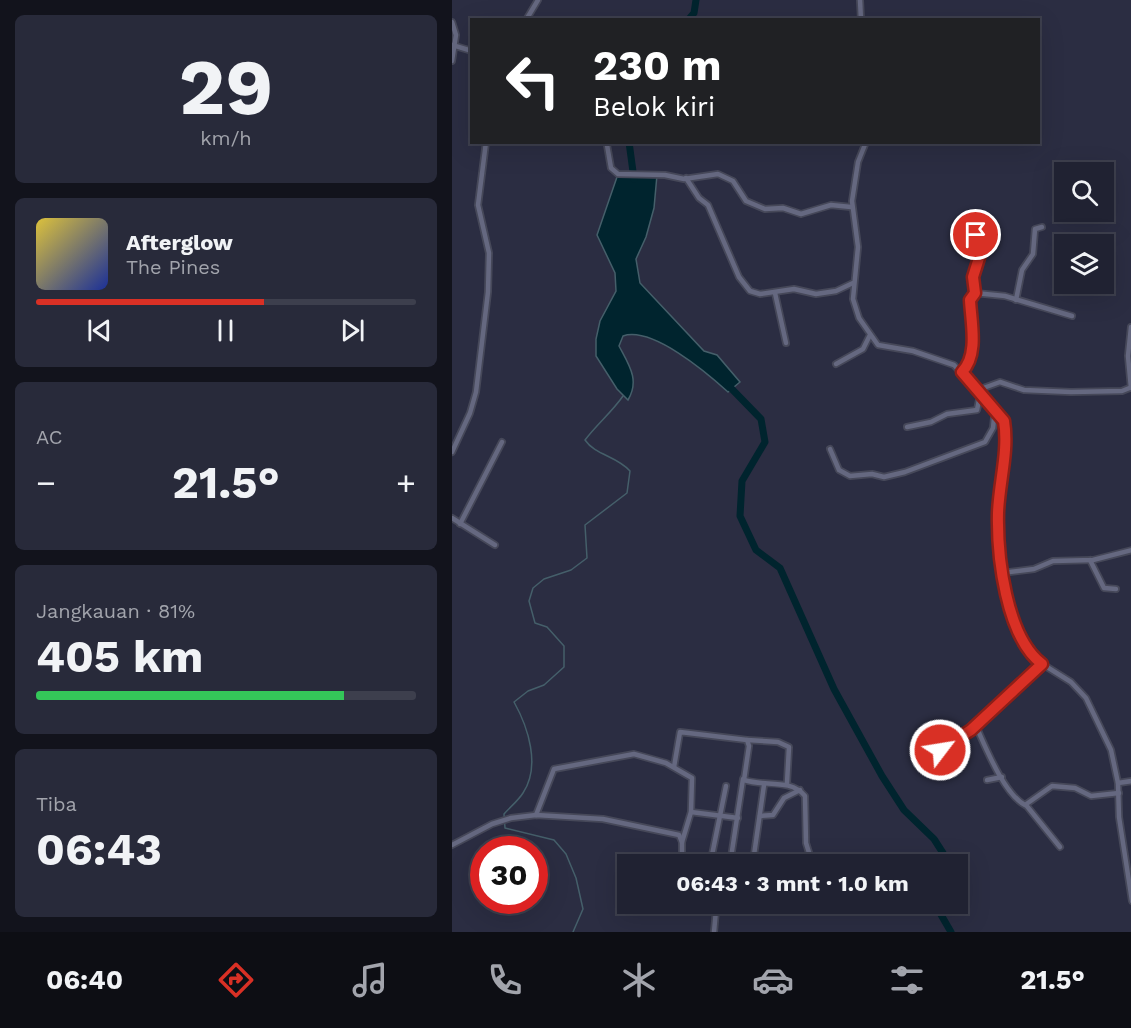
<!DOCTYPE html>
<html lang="id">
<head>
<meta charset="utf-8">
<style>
  body { margin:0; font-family:"Work Sans",sans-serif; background:#282a3a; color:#f1f3f6; height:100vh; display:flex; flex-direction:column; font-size:22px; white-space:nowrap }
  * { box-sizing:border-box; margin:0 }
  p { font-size:20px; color:#a2a4ac }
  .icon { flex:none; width:33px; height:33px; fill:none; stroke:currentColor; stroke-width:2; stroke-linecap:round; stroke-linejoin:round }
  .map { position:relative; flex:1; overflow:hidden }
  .sheet { display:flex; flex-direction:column; gap:15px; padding:15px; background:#12131c; width:452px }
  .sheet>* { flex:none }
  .guide { position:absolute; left:18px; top:18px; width:570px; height:126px; border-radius:0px; box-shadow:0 6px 24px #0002,0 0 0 2px #3d3f4d; background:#202124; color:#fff; overflow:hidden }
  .tools { position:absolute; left:602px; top:162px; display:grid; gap:12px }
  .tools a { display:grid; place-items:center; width:60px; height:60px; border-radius:0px; background:#202232; box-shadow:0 6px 24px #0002,0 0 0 2px #3d3f4d; font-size:30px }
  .speed { position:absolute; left:18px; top:836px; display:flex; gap:12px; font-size:30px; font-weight:700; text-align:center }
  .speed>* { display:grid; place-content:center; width:78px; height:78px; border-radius:50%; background:#202232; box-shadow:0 6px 24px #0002,0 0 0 2px #3d3f4d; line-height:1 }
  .speed .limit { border:9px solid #d22; background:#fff; color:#111 }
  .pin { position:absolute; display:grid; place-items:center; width:51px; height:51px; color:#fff; margin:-26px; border:3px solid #fff; border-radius:50%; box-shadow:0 2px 6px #0007 }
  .me { position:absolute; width:66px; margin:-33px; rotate:59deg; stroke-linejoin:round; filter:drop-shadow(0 0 4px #0008) }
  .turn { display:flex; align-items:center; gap:21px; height:126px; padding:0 24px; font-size:27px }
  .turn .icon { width:78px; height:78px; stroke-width:2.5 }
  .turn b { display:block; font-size:42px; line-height:51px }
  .big { font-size:45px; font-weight:700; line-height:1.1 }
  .sheet .tile { flex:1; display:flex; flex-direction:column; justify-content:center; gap:9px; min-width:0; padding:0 21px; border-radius:9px; background:#282a3a }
  .sheet .dial { align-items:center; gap:0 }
  .dial b { font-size:78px; line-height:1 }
  .song { display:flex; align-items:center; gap:18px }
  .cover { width:72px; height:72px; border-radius:9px; background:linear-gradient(135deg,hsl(50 70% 55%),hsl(230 70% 35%)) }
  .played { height:6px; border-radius:3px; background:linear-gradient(90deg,#d93025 60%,#3d3f4d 60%) }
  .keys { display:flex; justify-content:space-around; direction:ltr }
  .heat { display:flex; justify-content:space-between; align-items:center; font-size:33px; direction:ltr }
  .charge { height:9px; border-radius:4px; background:linear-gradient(90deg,#34c759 81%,#3d3f4d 0) }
  .trip { position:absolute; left:165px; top:854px; width:351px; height:60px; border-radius:0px; background:#202232; box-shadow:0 6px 24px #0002,0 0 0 2px #3d3f4d; font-weight:700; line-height:60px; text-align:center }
  .menu { display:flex; height:96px; justify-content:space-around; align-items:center; background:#0d0e14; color:#a2a4ac }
  .menu .icon { width:42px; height:42px }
  .menu .selected { color:#d93025 }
  .menu b { font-size:27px; color:#f1f3f6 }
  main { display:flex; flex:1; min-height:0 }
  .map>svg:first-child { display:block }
  .water { fill:#00242e; stroke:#455f6a; stroke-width:1.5 }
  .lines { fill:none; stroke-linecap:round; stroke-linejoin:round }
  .stream { stroke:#455f6a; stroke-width:1.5 }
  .river { stroke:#00242e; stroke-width:7 }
  .minor-casing { stroke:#464859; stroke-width:8 }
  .minor { stroke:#656880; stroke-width:4.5 }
  .route-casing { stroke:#8d1f18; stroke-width:15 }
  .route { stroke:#d93025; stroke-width:10 }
</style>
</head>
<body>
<main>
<section class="sheet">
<div class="tile dial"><b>29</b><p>km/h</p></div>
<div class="tile">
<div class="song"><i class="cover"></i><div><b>Afterglow</b><p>The Pines</p></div></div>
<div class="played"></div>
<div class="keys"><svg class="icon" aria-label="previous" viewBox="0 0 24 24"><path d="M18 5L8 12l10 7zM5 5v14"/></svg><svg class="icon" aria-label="pause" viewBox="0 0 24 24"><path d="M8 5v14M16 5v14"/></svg><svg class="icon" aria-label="next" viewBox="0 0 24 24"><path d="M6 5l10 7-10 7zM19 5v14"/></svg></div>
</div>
<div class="tile"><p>AC</p>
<div class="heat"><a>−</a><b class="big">21.5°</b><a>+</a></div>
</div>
<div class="tile"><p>Jangkauan · 81%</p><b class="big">405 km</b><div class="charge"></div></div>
<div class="tile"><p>Tiba</p><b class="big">06:43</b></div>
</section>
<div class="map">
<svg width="680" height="932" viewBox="0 0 680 932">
  <rect width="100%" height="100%" fill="#2b2d42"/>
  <!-- water -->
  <path class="water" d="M166 174 205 175 202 208 194 237 184 259 188 283 252 351 265 355 288 382 276 392C255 373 200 326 171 336L167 346C177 365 188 380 176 400L165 389 144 356V339L148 321 164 291 163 273 145 235Z"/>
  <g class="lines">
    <!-- stream -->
    <path class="stream" d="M121 932 131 909 124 878 114 854 102 840 53 828 52 814C58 807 66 801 71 793 89 766 76 727 62 702L76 691 92 685 112 667V646L95 627 83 623 77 601 81 588 92 579 119 570 135 558 133 525 175 493 178 471C165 456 143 455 133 440 145 424 160 412 171 396"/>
    <!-- river -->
    <g class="river">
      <polyline points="236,20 242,13 244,0"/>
      <polyline points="177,142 182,179"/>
      <polyline points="275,384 309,419 313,442 290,481 288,516 304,550 328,568 382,689 430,776 452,810 482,839 498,864"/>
      <polyline points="497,903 488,913 499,932"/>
    </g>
    <defs>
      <g id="minor">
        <polyline points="408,0 409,20"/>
        <polyline points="74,20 86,0"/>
        <polyline points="0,22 4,35 0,61"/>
        <polyline points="0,45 20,51"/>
        <polyline points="414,142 406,162 400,201 406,247 401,299 407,318 426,345 461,351 502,365 550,418 552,434 546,513 550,579 567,633 587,662 619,682 634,698 659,750 666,783 667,817 680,901"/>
        <polyline points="155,145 159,168 166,174 213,175 232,179 266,174 281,181 294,201 313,209 331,208 349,214 379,205 399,207"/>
        <polyline points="234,178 247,198 256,205 287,277 298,291 308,294 342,289 364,294 384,291 401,283"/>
        <polyline points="323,293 334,343"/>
        <polyline points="523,293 521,277 527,258 522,237 532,227"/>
        <polyline points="564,300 570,270 581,254 583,229 590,227"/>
        <polyline points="679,327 676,356 679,388"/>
        <polyline points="384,364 411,349 418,335"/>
        <polyline points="510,372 517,365 519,356 518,300 523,293 553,296 620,316"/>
        <polyline points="526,390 548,382 572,390 619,392 670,391 680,387"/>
        <polyline points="455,427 479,422 495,414 525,410 527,400 532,397"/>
        <polyline points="378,449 387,470 398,476 420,474 432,477 453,472 533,442 541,428 543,408"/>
        <polyline points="0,452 18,413 24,392 36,292 37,253 26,205 34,142"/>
        <polyline points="0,518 43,545"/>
        <polyline points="8,524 50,442"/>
        <polyline points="638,560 652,588 664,589"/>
        <polyline points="549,573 582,569 601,561 641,560 680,550"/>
        <path d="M524 726C534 748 552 794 573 805L600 786 623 788 639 796 667 793"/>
        <polyline points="295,740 326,742 337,747 335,783"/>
        <polyline points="488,750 519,730 590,664"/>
        <path d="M222 767 228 732 295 740 297 746 292 780C313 787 338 778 353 796L354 843 359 859 357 864"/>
        <polyline points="535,780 550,777"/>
        <polyline points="666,783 680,781"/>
        <polyline points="574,805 608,847"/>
        <polyline points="239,812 286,818"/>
        <polyline points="84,815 102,769 182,754 214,763 240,778 239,812 230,842"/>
        <polyline points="308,816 321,815 332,798 348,790"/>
        <polyline points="0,845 40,824 59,818 84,815 151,819 227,835 230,842 230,857 233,859 313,864"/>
        <polyline points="259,860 274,786"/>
        <polyline points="301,862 312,785"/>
        <polyline points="278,864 291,779"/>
        <polyline points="262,932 264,910 269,903"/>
      </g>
    </defs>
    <!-- minor casing -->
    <use href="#minor" class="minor-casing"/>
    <!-- minor -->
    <use href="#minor" class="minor"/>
  </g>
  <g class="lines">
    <defs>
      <path id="route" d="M488 750 519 730 590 664C554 637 545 556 546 513 547 483 557 451 552 421L510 372C527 355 519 322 518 300L523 293 521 277 527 258 524 235"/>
    </defs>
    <!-- route casing -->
    <use href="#route" class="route-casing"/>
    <!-- route -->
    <use href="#route" class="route"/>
  </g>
</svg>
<div class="tools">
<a><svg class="icon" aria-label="search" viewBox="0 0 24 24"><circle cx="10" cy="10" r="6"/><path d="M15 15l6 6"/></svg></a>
<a><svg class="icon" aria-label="layers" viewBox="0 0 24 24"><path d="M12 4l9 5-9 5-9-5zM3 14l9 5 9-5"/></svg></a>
</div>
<div class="speed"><div class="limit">30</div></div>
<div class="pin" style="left:524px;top:235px;background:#d93025"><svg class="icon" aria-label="arrive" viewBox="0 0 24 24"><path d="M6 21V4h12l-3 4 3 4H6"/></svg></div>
<svg class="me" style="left:488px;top:750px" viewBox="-20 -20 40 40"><circle r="17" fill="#d93025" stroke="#fff" stroke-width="3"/><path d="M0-11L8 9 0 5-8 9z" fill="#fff"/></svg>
<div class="trip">06:43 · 3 mnt · 1.0 km</div>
<div class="guide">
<div class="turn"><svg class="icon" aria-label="left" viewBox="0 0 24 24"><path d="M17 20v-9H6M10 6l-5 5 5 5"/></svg><div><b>230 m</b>Belok kiri</div></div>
</div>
</div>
</main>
<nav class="menu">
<b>06:40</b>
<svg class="icon selected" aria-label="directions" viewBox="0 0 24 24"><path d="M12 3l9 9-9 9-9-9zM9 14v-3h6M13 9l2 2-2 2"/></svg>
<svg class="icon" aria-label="music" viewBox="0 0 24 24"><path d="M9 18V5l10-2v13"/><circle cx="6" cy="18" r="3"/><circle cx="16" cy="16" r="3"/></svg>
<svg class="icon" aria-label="phone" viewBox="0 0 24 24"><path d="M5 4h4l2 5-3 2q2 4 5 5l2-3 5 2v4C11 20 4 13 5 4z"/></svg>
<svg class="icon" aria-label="climate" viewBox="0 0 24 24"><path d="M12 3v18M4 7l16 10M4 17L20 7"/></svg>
<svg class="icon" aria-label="car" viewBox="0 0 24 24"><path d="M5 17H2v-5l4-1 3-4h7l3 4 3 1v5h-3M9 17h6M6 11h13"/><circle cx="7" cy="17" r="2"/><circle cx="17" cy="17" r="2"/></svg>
<svg class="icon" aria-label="filters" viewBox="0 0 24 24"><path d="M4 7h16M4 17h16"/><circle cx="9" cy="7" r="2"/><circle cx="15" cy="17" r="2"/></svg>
<b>21.5°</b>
</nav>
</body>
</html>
